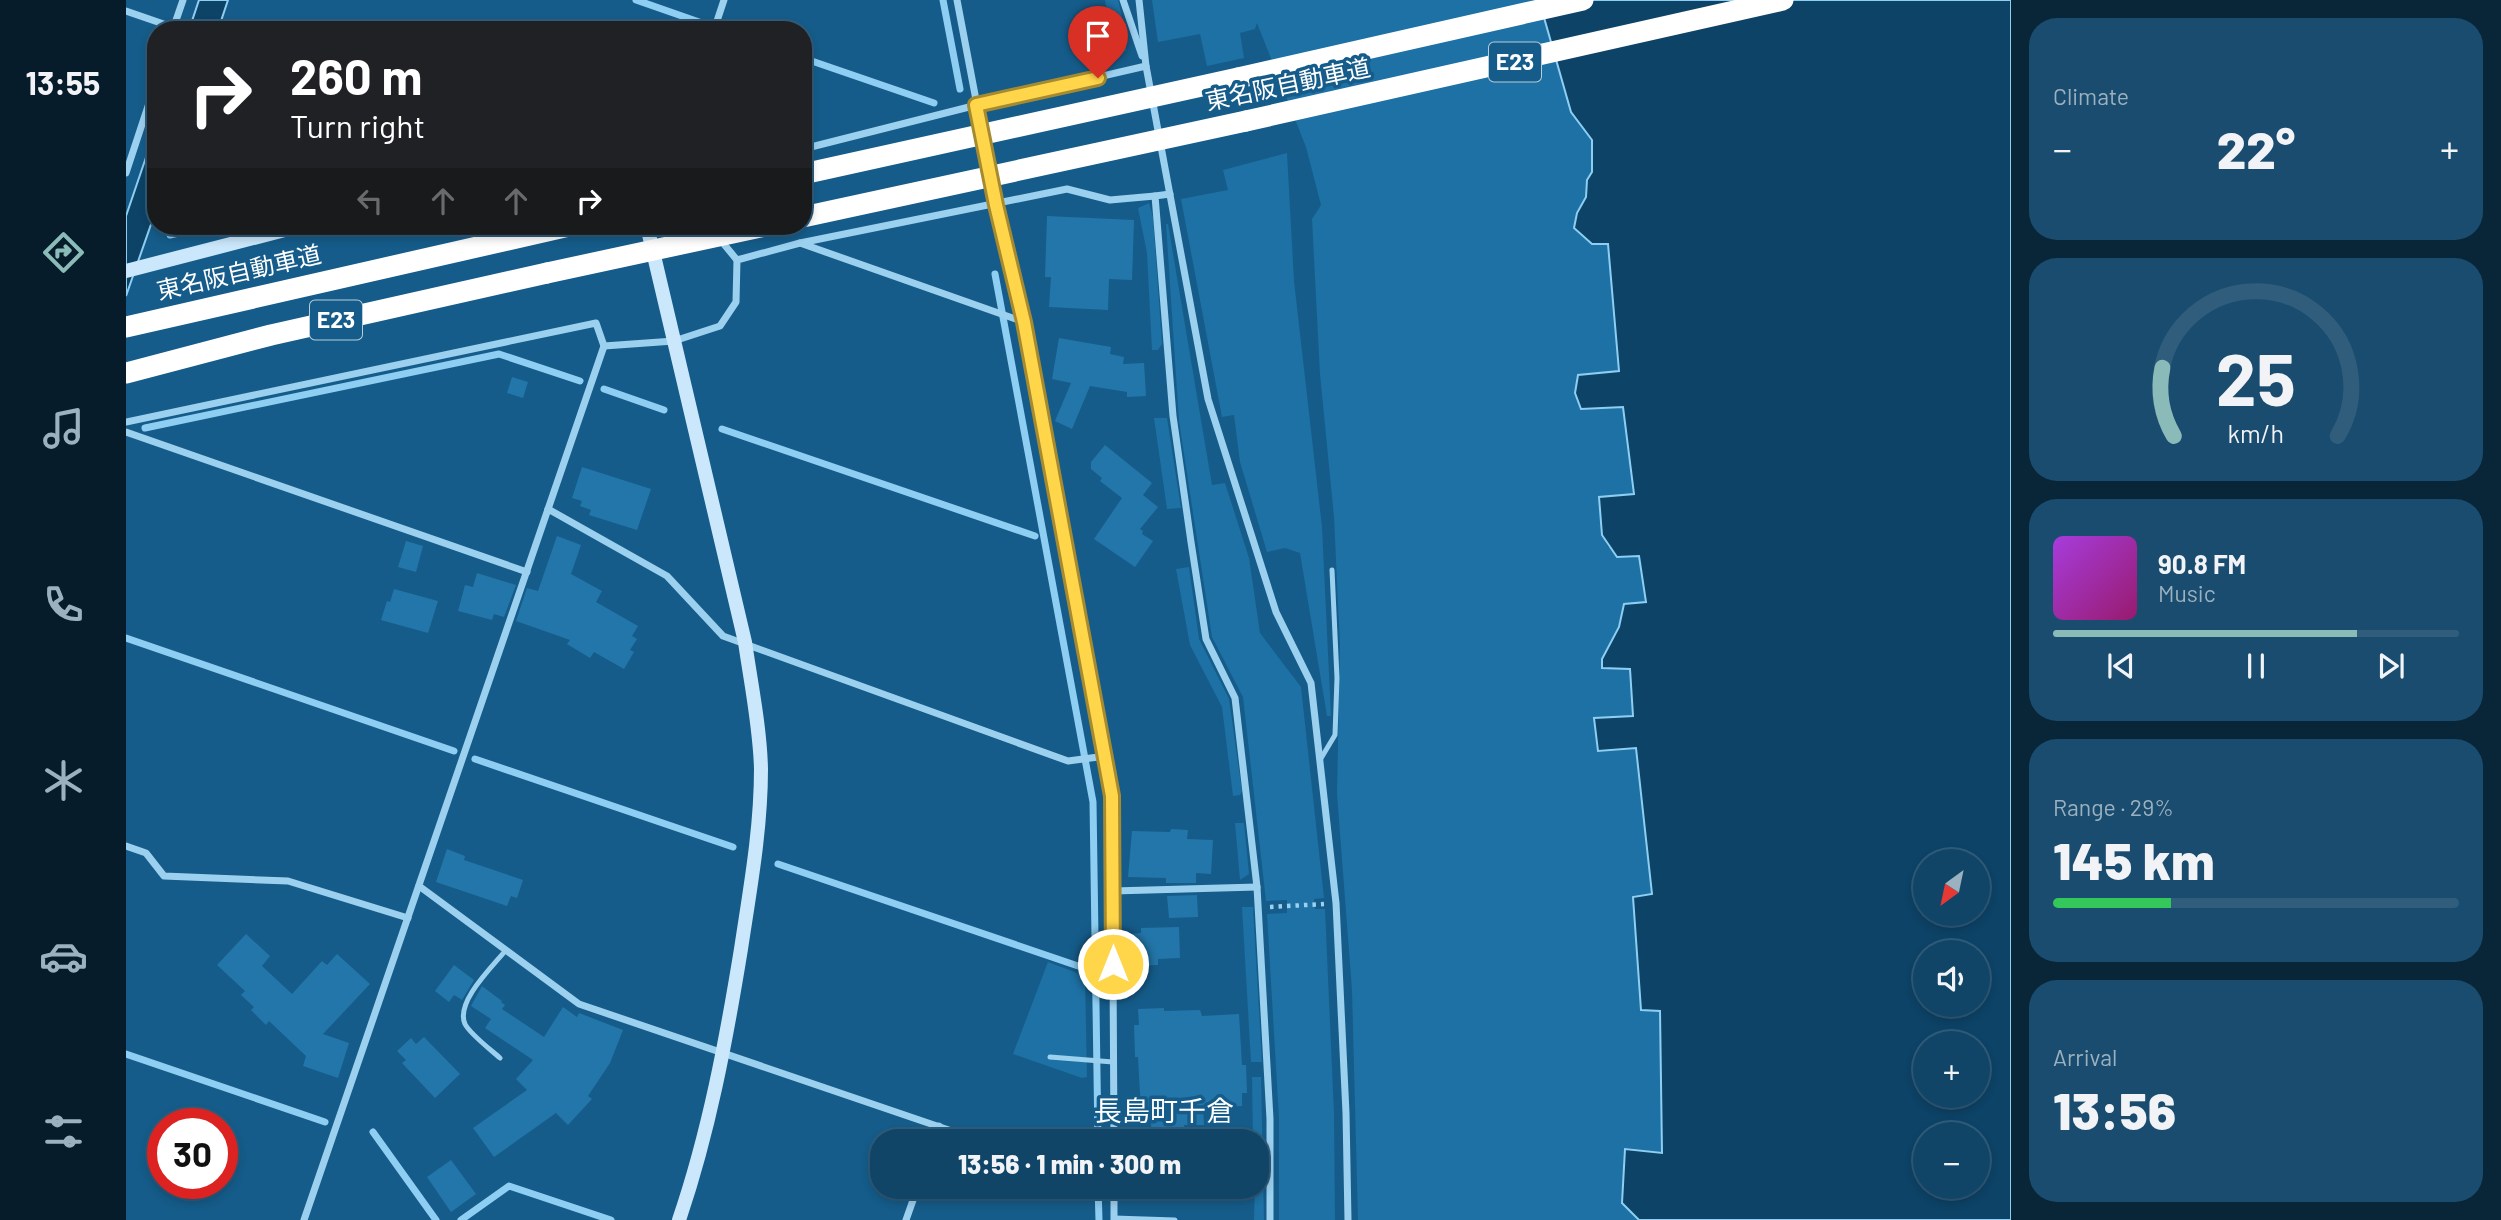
<!DOCTYPE html>
<html lang="en">
<head>
<meta charset="utf-8">
<style>
  body { margin:0; font-family:Barlow,"Noto Sans JP",sans-serif; background:#194c6e; color:#f1f3f6; height:100vh; display:flex; flex-direction:column; font-size:26px; white-space:nowrap }
  * { box-sizing:border-box; margin:0 }
  p { font-size:23px; color:#9cb1c0 }
  .icon { flex:none; width:38px; height:38px; fill:none; stroke:currentColor; stroke-width:2; stroke-linecap:round; stroke-linejoin:round }
  .map { position:relative; flex:1; overflow:hidden }
  .side { display:flex; flex-direction:column; gap:18px; padding:18px; background:#092639; width:490px }
  .side>* { flex:none }
  .banner { position:absolute; left:21px; top:21px; width:665px; height:214px; border-radius:28px; box-shadow:0 4px 10px #0003,0 0 0 2px #305d7c; background:#202124; color:#fff; overflow:hidden }
  .needle { width:46px; rotate:213deg }
  .controls { position:absolute; left:1787px; top:849px; display:grid; gap:14px }
  .controls a { display:grid; place-items:center; width:77px; height:77px; border-radius:50%; background:#104568; box-shadow:0 4px 10px #0003,0 0 0 2px #305d7c; font-size:35px }
  .speed { position:absolute; left:21px; top:1108px; display:flex; gap:14px; font-size:35px; font-weight:700; text-align:center }
  .speed>* { display:grid; place-content:center; width:91px; height:91px; border-radius:50%; background:#104568; box-shadow:0 4px 10px #0003,0 0 0 2px #305d7c; line-height:1 }
  .speed .limit { border:10px solid #d22; background:#fff; color:#111 }
  .pin { position:absolute; display:grid; place-items:center; width:60px; height:60px; color:#fff; margin:-72px -30px; border-radius:50% 50% 50% 0; rotate:-45deg; box-shadow:0 0 7px #0007 }
  .pin .icon { rotate:45deg }
  .me { position:absolute; width:77px; margin:-38px; rotate:0deg; stroke-linejoin:round; filter:drop-shadow(0 0 5px #0008) }
  .turn { display:flex; align-items:center; gap:24px; height:147px; padding:0 28px; font-size:32px }
  .turn .icon { width:91px; height:91px; stroke-width:2.5 }
  .turn b { display:block; font-size:49px; line-height:60px }
  .lanes { display:flex; align-items:center; height:66px; padding:0 28px; background:#0003; justify-content:center; gap:35px; direction:ltr }
  .lanes .off { opacity:.35 }
  .big { font-size:52px; font-weight:800; line-height:1.1 }
  .side .card { flex:1; display:flex; flex-direction:column; justify-content:center; gap:10px; min-width:0; padding:0 24px; border-radius:28px; background:#194c6e }
  .side .dial { align-items:center; gap:0 }
  .dial svg { height:182px; overflow:visible; fill:none; stroke:#305d7c; stroke-width:7; stroke-linecap:round; text-anchor:middle }
  .dial text { fill:#f1f3f6; stroke:none }
  .song { display:flex; align-items:center; gap:21px }
  .cover { width:84px; height:84px; border-radius:10px; background:linear-gradient(135deg,hsl(280 70% 55%),hsl(320 70% 35%)) }
  .played { height:7px; border-radius:4px; background:linear-gradient(90deg,#8bbbb9 75%,#305d7c 75%) }
  .keys { display:flex; justify-content:space-around; direction:ltr }
  .heat { display:flex; justify-content:space-between; align-items:center; font-size:38px; direction:ltr }
  .charge { height:10px; border-radius:5px; background:linear-gradient(90deg,#34c759 29%,#305d7c 0) }
  .trip { position:absolute; left:744px; top:1129px; width:399px; height:70px; border-radius:28px; background:#104568; box-shadow:0 4px 10px #0003,0 0 0 2px #305d7c; font-weight:800; line-height:70px; text-align:center }
  main { display:flex; flex:1; min-height:0 }
  .menu { display:flex; flex-direction:column; width:126px; justify-content:space-around; align-items:center; background:#061c2a; color:#9cb1c0 }
  .menu .icon { width:49px; height:49px }
  .menu .on { color:#8bbbb9 }
  .menu b { font-size:32px; color:#f1f3f6 }
  .map>svg:first-child { display:block }
  .green { fill:#1d71a4 }
  .water { fill:#0d4367; stroke:#8ecef2; stroke-width:2; fill-rule:evenodd }
  .lines { fill:none; stroke-linecap:round; stroke-linejoin:round }
  .stream { stroke:#8ecef2; stroke-width:7 }
  .building { fill:#2376a9 }
  .path { stroke:#9cd0ef; stroke-width:4.5; stroke-dasharray:3.5 5; stroke-linecap:butt }
  .lane { stroke:#9cd0ef; stroke-width:5 }
  .street { stroke:#9cd0ef; stroke-width:7 }
  .secondary { stroke:#cae7fb; stroke-width:14 }
  .highway { stroke:#fff; stroke-width:21 }
  .highway-bridge { stroke:#fff; stroke-width:21 }
  .route-casing { stroke:#a68a30; stroke-width:18 }
  .route { stroke:#ffd54a; stroke-width:12 }
  .labels { text-anchor:middle; stroke-width:7; stroke-linejoin:round; paint-order:stroke }
  .shield { fill:#155c8a; stroke:#b9cedc; stroke-width:2 }
  .shield-label { font-size:23px; font-weight:bold; fill:#fff }
  .street-label { font-size:24px; fill:#fff; stroke:#155c8a }
  .quarter-label { font-size:28px; fill:#fff; stroke:#155c8a }
</style>
</head>
<body>
<main>
<nav class="menu">
<b>13:55</b>
<svg class="icon on" aria-label="directions" viewBox="0 0 24 24"><path d="M12 3l9 9-9 9-9-9zM9 14v-3h6M13 9l2 2-2 2"/></svg>
<svg class="icon" aria-label="music" viewBox="0 0 24 24"><path d="M9 18V5l10-2v13"/><circle cx="6" cy="18" r="3"/><circle cx="16" cy="16" r="3"/></svg>
<svg class="icon" aria-label="phone" viewBox="0 0 24 24"><path d="M5 4h4l2 5-3 2q2 4 5 5l2-3 5 2v4C11 20 4 13 5 4z"/></svg>
<svg class="icon" aria-label="climate" viewBox="0 0 24 24"><path d="M12 3v18M4 7l16 10M4 17L20 7"/></svg>
<svg class="icon" aria-label="car" viewBox="0 0 24 24"><path d="M5 17H2v-5l4-1 3-4h7l3 4 3 1v5h-3M9 17h6M6 11h13"/><circle cx="7" cy="17" r="2"/><circle cx="17" cy="17" r="2"/></svg>
<svg class="icon" aria-label="filters" viewBox="0 0 24 24"><path d="M4 7h16M4 17h16"/><circle cx="9" cy="7" r="2"/><circle cx="15" cy="17" r="2"/></svg>
</nav>
<div class="map">
<svg width="1885" height="1220" viewBox="0 0 1885 1220">
  <rect width="100%" height="100%" fill="#155c8a"/>
  <!-- green -->
  <g class="green">
    <polygon points="979,0 992,0 997,21 1000,51 988,55"/>
    <polygon points="1026,0 1413,0 1430,62 1451,121 1466,140 1466,172 1461,180 1460,197 1456,203 1466,244 1482,243 1493,372 1452,375 1455,409 1497,407 1508,495 1473,497 1476,535 1482,547 1513,555 1520,603 1498,604 1493,627 1476,659 1476,668 1504,669 1507,716 1469,718 1510,747 1526,895 1507,898 1515,1010 1534,1010 1536,1154 1499,1150 1496,1203 1513,1220 1232,1220 1226,990 1211,794 1214,645 1208,517 1194,374 1186,219 1195,205 1180,147 1131,23 1129,29 1114,33 1118,58 1081,66 1074,34 1032,42"/>
    <polygon points="1161,153 1168,281 1196,527 1205,716 1201,716 1174,553 1159,548 1141,552 1114,462 1108,415 1096,417 1055,199 1102,190 1097,170"/>
    <polygon points="1023,203 1027,217 1036,344 1032,350 1026,350 1021,253 1012,208"/>
    <polygon points="1040,224 1042,224 1086,485 1099,483 1123,558 1134,633 1175,687 1198,898 1188,899 1189,909 1199,909 1208,1114 1209,1220 1153,1220 1153,1118 1141,914 1161,913 1161,900 1140,901 1117,697 1086,637 1053,421"/>
    <polygon points="1028,418 1041,418 1055,508 1041,509"/>
    <polygon points="1063,567 1073,639 1103,699 1116,791 1114,795 1107,796 1096,707 1064,645 1050,569"/>
    <polygon points="1109,823 1118,823 1123,874 1114,880"/>
    <polygon points="1116,907 1127,907 1136,1062 1125,1062"/>
    <polygon points="922,962 959,976 961,1077 956,1078 887,1054"/>
    <polygon points="1126,1077 1135,1077 1138,1220 1128,1220 1130,1141 1127,1141"/>
  </g>
  <!-- water -->
  <g class="water">
    <polygon points="73,0 102,0 92,30 63,30"/>
    <path d="M1413 0H1885V1220H1513L1496 1203 1499 1149 1536 1153 1534 1011 1515 1010 1507 897 1526 894 1510 748 1472 751 1468 718 1507 716 1504 669 1476 668V659L1493 627 1498 604 1520 602 1513 556 1491 557 1476 535 1473 497 1508 494 1497 407 1455 409 1449 393 1452 375 1493 371 1482 244H1466L1448 228 1451 213 1460 197 1461 180 1466 172V140L1445 112ZM1799 861H1852V914H1799ZM1799 952H1852V1004H1799ZM1799 1043H1852V1096H1799ZM1799 1134H1852V1186H1799Z"/>
    <polygon points="30,128 30,210 0,296 0,216"/>
  </g>
  <g class="lines">
    <!-- stream -->
    <g class="stream">
      <polyline points="510,0 596,30"/>
      <polyline points="817,0 834,89"/>
      <polyline points="677,58 808,103"/>
      <polyline points="44,235 82,226"/>
      <polyline points="869,274 967,802 972,1141"/>
      <polyline points="478,389 538,410"/>
      <polyline points="19,428 373,354 454,381"/>
      <polyline points="596,429 909,536"/>
      <polyline points="0,638 328,751"/>
      <polyline points="349,759 607,847"/>
      <polyline points="652,864 958,968"/>
      <polyline points="0,1054 199,1122"/>
      <polyline points="247,1132 310,1220"/>
      <polyline points="972,1186 973,1220"/>
      <polyline points="335,1220 383,1186 485,1220"/>
    </g>
  </g>
  <!-- building -->
  <g class="building">
    <polygon points="921,216 1008,220 1006,280 983,279 982,310 923,307 925,277 919,277"/>
    <polygon points="933,338 985,347 984,354 998,357 997,364 1018,363 1020,396 1001,397 1001,392 964,386 946,429 929,421 945,383 926,379"/>
    <polygon points="386,377 402,382 397,398 381,393"/>
    <polygon points="979,445 1026,483 1017,495 1032,507 1014,529 1017,531 1016,534 1027,541 1009,567 968,539 996,498 974,481 976,478 965,469 965,462"/>
    <polygon points="456,467 525,489 511,530 463,515 465,510 454,506 456,501 446,498"/>
    <polygon points="431,536 455,545 445,574 476,591 470,602 512,626 506,636 511,639 504,650 508,652 498,669 468,652 464,658 441,644 444,640 390,621 401,588 412,591"/>
    <polygon points="280,541 297,546 290,572 272,567"/>
    <polygon points="351,573 390,585 378,617 368,614 366,620 332,611 339,585 347,587"/>
    <polygon points="268,589 312,601 302,633 255,620 261,601 264,602"/>
    <polygon points="1045,829 1062,830 1061,839 1087,840 1085,874 1070,873 1070,883 1040,883 1040,878 1002,877 1006,831 1044,832"/>
    <polygon points="321,849 339,856 338,860 397,880 391,898 385,896 381,906 310,882"/>
    <polygon points="1071,895 1072,917 1043,918 1041,896"/>
    <polygon points="1053,927 1054,958 1032,959 1032,965 1004,966 1002,934 1015,933 1015,928"/>
    <polygon points="120,934 144,956 136,966 166,994 196,961 201,965 211,954 244,984 197,1034 223,1043 212,1078 177,1066 180,1056 143,1021 140,1025 125,1010 128,1007 115,995 119,991 91,965"/>
    <polygon points="328,965 348,980 336,1000 328,995 323,1002 309,991"/>
    <polygon points="356,986 376,1001 375,1002 379,1005 376,1009 418,1037 437,1007 451,1017 453,1013 497,1030 484,1063 462,1096 466,1099 442,1125 430,1113 368,1157 347,1128 401,1090 390,1079 407,1060 359,1028 365,1019 345,1006"/>
    <polygon points="1038,1008 1038,1011 1074,1010 1076,1016 1113,1014 1116,1065 1120,1065 1121,1093 1116,1093 1116,1106 1077,1108 1078,1125 1058,1125 1059,1136 1026,1137 1024,1111 1015,1111 1012,1057 1009,1057 1008,1025 1013,1025 1012,1009"/>
    <polygon points="298,1037 334,1074 309,1098 276,1063 280,1060 271,1051 285,1038 290,1044"/>
    <polygon points="325,1160 350,1194 325,1212 301,1177"/>
  </g>
  <g class="lines">
    <!-- path -->
    <polyline class="path" points="1144,907 1198,904"/>
    <!-- lane -->
    <g class="lane">
      <polyline points="1194,760 1209,735 1211,678 1206,570"/>
      <polyline points="924,1057 987,1062"/>
      <path d="M374 1058C365 1050 344 1034 339 1024 329 1002 367 966 380 950"/>
      <polyline points="988,1218 1049,1220"/>
    </g>
    <!-- street -->
    <g class="street">
      <polyline points="831,0 870,205 898,322 986,795 988,1141"/>
      <polyline points="997,0 1016,56"/>
      <polyline points="1013,0 1020,66 1082,399 1150,612 1185,683 1210,903 1220,1113 1222,1220"/>
      <polyline points="0,11 55,30"/>
      <polyline points="47,29 57,0"/>
      <polyline points="588,30 598,0"/>
      <polyline points="677,149 851,105 1020,66"/>
      <polyline points="0,173 30,82"/>
      <polyline points="1044,194 1029,196 1047,416 1065,542 1080,639 1109,698 1131,887 1144,1119 1144,1220"/>
      <polyline points="583,226 611,260"/>
      <polyline points="674,243 941,189 984,200 1029,196"/>
      <polyline points="478,346 548,341 594,326 610,302 611,260 674,243 898,322"/>
      <polyline points="0,422 470,323 478,346 178,1220"/>
      <polyline points="0,432 401,572"/>
      <polyline points="422,509 541,576 597,636 942,761 980,756"/>
      <polyline points="0,846 20,853 38,876 162,881 282,918"/>
      <polyline points="293,886 453,1004 855,1141"/>
      <polyline points="987,891 1131,887"/>
      <polyline points="808,1141 813,1126"/>
      <polyline points="988,1186 988,1220"/>
      <polyline points="780,1220 792,1186"/>
    </g>
    <!-- secondary -->
    <g class="secondary">
      <path d="M521 226 619 642C625 684 634 727 635 769 635 830 624 889 615 949 600 1041 583 1132 553 1220"/>
      <polyline points="0,271 174,226"/>
    </g>
    <!-- highway -->
    <g class="highway">
      <polyline points="1112,78 1457,0"/>
      <polyline points="1120,121 1657,0"/>
      <polyline points="0,327 443,226"/>
      <polyline points="0,373 145,335 421,273"/>
    </g>
    <!-- highway-bridge -->
    <g class="highway-bridge">
      <polyline points="677,174 1112,78"/>
      <polyline points="677,217 1120,121"/>
      <polyline points="421,273 639,226"/>
    </g>
  </g>
  <g class="lines">
    <defs>
      <polyline id="route" points="972,78 850,105 870,205 898,322 986,796 987,964"/>
    </defs>
    <!-- route casing -->
    <use href="#route" class="route-casing"/>
    <!-- route -->
    <use href="#route" class="route"/>
  </g>
  <g class="labels">
    <!-- shield labels -->
    <g class="shield">
      <rect x="1363" y="42.5" width="52" height="39" rx="5"/>
      <rect x="184" y="300.5" width="52" height="39" rx="5"/>
    </g>
    <g class="shield-label">
      <text x="1389" y="70">E23</text>
      <text x="210" y="328">E23</text>
    </g>
    <!-- street labels -->
    <g class="street-label">
      <text transform="translate(1162 85) rotate(-12)" y="8">東名阪自動車道</text>
      <text transform="translate(113 273) rotate(-13)" y="8">東名阪自動車道</text>
    </g>
    <!-- quarter labels -->
    <g class="quarter-label">
      <text x="1038" y="1121">長島町千倉</text>
    </g>
  </g>
</svg>
<div class="controls">
<a><svg class="needle" viewBox="-14 -14 28 28"><path d="M0-13l5 13h-10z" fill="#e53935"/><path d="M0 13l5-13h-10z" fill="#9cb1c0"/></svg></a>
<a><svg class="icon" aria-label="sound" viewBox="0 0 24 24"><path d="M4 9h4l5-4v14l-5-4H4zM17 9q2 3 0 6"/></svg></a>
<a>+</a>
<a>−</a>
</div>
<div class="speed"><div class="limit">30</div></div>
<div class="pin" style="left:972px;top:78px;background:#d93025"><svg class="icon" aria-label="arrive" viewBox="0 0 24 24"><path d="M6 21V4h12l-3 4 3 4H6"/></svg></div>
<svg class="me" style="left:987px;top:964px" viewBox="-20 -20 40 40"><circle r="17" fill="#ffd54a" stroke="#fff" stroke-width="3"/><path d="M0-11L8 9 0 5-8 9z" fill="#fff"/></svg>
<div class="trip">13:56 · 1 min · 300 m</div>
<div class="banner">
<div class="turn"><svg class="icon" aria-label="right" viewBox="0 0 24 24"><path d="M7 20v-9h11M14 6l5 5-5 5"/></svg><div><b>260 m</b>Turn right</div></div>
<div class="lanes"><svg class="icon off" aria-label="left" viewBox="0 0 24 24"><path d="M17 20v-9H6M10 6l-5 5 5 5"/></svg><svg class="icon off" aria-label="ahead" viewBox="0 0 24 24"><path d="M12 20V5M6 11l6-6 6 6"/></svg><svg class="icon off" aria-label="ahead" viewBox="0 0 24 24"><path d="M12 20V5M6 11l6-6 6 6"/></svg><svg class="icon" aria-label="right" viewBox="0 0 24 24"><path d="M7 20v-9h11M14 6l5 5-5 5"/></svg></div>
</div>
</div>
<section class="side">
<div class="card"><p>Climate</p>
<div class="heat"><a>−</a><b class="big">22°</b><a>+</a></div>
</div>
<div class="card dial"><svg viewBox="0 0 100 80">
<path d="M14 69A42 42 0 1 1 86 69"/>
<path d="M14 69A42 42 0 0 1 9 39" stroke="#8bbbb9"/>
<text x="50" y="56" font-size="32" font-weight="700">25</text>
<text x="50" y="72" font-size="11">km/h</text>
</svg></div>
<div class="card">
<div class="song"><i class="cover"></i><div><b>90.8 FM</b><p>Music</p></div></div>
<div class="played"></div>
<div class="keys"><svg class="icon" aria-label="previous" viewBox="0 0 24 24"><path d="M18 5L8 12l10 7zM5 5v14"/></svg><svg class="icon" aria-label="pause" viewBox="0 0 24 24"><path d="M8 5v14M16 5v14"/></svg><svg class="icon" aria-label="next" viewBox="0 0 24 24"><path d="M6 5l10 7-10 7zM19 5v14"/></svg></div>
</div>
<div class="card"><p>Range · 29%</p><b class="big">145 km</b><div class="charge"></div></div>
<div class="card"><p>Arrival</p><b class="big">13:56</b></div>
</section>
</main>
</body>
</html>
